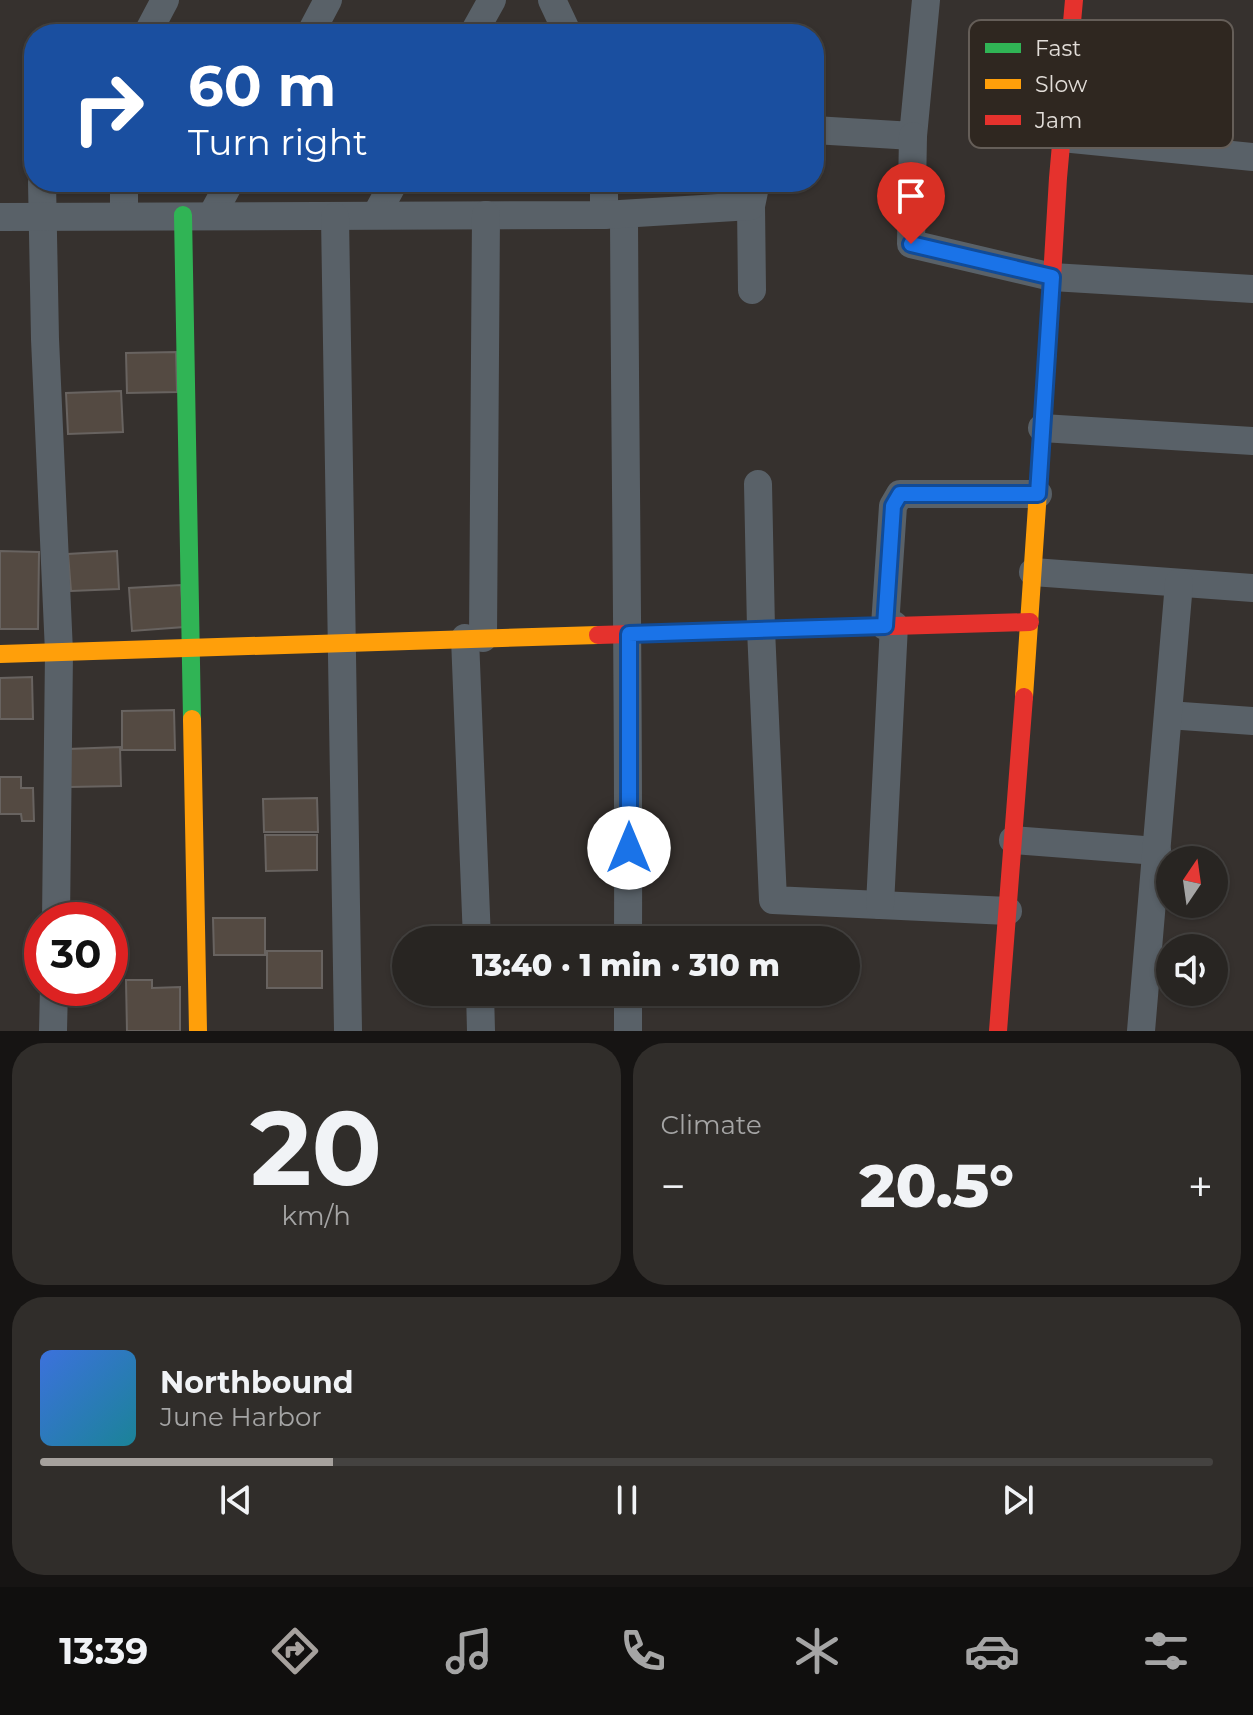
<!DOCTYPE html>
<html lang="en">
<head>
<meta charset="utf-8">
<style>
  body { margin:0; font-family:Montserrat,sans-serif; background:#302d2a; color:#f1f3f6; height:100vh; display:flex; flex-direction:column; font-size:30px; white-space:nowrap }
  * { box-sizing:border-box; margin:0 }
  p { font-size:26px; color:#a5a5a5 }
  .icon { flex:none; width:44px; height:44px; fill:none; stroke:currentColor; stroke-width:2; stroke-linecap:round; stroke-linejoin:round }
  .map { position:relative; height:1031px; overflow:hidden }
  .side { display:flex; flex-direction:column; gap:12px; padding:12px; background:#161413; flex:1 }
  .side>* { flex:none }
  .banner { position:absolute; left:24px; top:24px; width:800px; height:168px; border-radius:32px; box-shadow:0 2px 6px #0004,0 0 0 2px #444240; background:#1a4fa0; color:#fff; overflow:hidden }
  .needle { width:52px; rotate:13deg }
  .fabs { position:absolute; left:1156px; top:846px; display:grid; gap:16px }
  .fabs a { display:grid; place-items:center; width:72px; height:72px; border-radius:50%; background:#282522; box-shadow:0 2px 6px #0004,0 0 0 2px #444240; font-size:40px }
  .speed { position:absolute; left:24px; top:902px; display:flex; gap:16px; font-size:40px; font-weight:700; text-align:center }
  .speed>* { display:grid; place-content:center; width:104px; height:104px; border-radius:50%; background:#282522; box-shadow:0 2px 6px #0004,0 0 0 2px #444240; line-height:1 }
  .speed .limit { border:12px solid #d22; background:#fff; color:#111 }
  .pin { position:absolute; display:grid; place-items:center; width:68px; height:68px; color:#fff; margin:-82px -34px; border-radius:50% 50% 50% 0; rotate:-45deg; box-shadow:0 0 8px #0007 }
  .pin .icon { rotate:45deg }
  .me { position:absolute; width:88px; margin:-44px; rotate:0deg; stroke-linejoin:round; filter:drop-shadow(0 0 6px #0008) }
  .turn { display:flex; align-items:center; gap:28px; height:168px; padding:0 32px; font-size:36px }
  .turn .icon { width:104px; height:104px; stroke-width:2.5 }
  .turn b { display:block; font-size:56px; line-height:68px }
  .big { font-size:60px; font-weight:800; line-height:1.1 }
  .side .tile { flex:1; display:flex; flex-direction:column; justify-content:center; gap:12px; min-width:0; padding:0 28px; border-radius:32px; background:#302d2a }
  .side .dial { align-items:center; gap:0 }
  .dial b { font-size:104px; line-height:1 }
  .song { display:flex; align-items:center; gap:24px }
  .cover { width:96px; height:96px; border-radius:12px; background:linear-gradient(135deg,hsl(220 70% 55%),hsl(190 70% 35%)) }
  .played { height:8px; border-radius:4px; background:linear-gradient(90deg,#a6a19d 25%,#444240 25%) }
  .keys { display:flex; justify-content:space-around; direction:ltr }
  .heat { display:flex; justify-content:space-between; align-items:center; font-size:44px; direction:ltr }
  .side .tiles { flex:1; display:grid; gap:12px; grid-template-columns:1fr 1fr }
  .tile:last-child { grid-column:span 2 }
  .trip { position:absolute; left:392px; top:926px; width:468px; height:80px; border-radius:40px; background:#282522; box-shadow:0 2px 6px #0004,0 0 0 2px #444240; font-weight:800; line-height:80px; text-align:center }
  .tab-bar { display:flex; height:128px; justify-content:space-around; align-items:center; background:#100f0e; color:#a5a5a5 }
  .tab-bar .icon { width:56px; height:56px }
  .tab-bar .current { color:#a6a19d }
  .tab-bar b { font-size:36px; color:#f1f3f6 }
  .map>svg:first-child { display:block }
  .building { fill:#544a42; stroke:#686360; stroke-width:2 }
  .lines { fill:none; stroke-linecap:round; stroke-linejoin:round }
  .street { stroke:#596168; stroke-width:28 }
  .fast { stroke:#30b455; stroke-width:18 }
  .slow { stroke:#ff9f0a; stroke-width:18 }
  .jam { stroke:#e5322d; stroke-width:18 }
  .route-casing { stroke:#114b97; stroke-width:20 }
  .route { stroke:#1a73e8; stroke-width:14 }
  .key { fill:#2f2720; stroke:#655e58; stroke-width:2 }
  .key-label { font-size:22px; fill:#e3ded9 }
</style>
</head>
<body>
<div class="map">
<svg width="1253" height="1031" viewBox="0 0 1253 1031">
  <rect width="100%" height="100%" fill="#36312e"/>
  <!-- building -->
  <g class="building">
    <polygon points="176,352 177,392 127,393 126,353"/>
    <polygon points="121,391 123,432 68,434 66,393"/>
    <polygon points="0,551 39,552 38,629 0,629"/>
    <polygon points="117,551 119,589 71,591 68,554"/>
    <polygon points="181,585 184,627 132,631 129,588"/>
    <polygon points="32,677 33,719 0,719 0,678"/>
    <polygon points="174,710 175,750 122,750 122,711"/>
    <polygon points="120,747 121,786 69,787 68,749"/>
    <polygon points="0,777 21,777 21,788 33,788 34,821 22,821 21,814 0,814"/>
    <polygon points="317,798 318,832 264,832 263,799"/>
    <polygon points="265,835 317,835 317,870 266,871"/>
    <polygon points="213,918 265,918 265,955 214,955"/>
    <rect x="267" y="951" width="55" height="37"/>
    <polygon points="126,980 152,980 152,988 180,987 180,1031 127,1031"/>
  </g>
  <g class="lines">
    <!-- street -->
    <g class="street">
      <polyline points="552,0 568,34"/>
      <polyline points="147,34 165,0"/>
      <polyline points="310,34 328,0"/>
      <polyline points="473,34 492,0"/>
      <polyline points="814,130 913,136 926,0"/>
      <polyline points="913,136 911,244 1052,277 1253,289"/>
      <polyline points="1062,138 1253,157"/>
      <polyline points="42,182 45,339 59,652 56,920"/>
      <polyline points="124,182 124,215"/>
      <polyline points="751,206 752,290"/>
      <path d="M624 214C625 456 629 698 628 940"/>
      <polyline points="212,215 230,182"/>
      <polyline points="376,215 394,182"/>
      <polyline points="604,215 604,182"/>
      <polyline points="0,217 604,215 751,206 756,182"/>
      <polyline points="335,217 348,1031"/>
      <polyline points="1042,428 1253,441"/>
      <polyline points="758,484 761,629 773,900 1008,911"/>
      <polyline points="1033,572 1253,588"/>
      <polyline points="885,626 893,506 900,494 1038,494"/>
      <polyline points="465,638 477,940"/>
      <polyline points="483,638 486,215"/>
      <polyline points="1168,715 1253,721"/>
      <polyline points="1013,840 1157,851"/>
      <polyline points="880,905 894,625"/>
      <polyline points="480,992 481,1031"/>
      <polyline points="53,1031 54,988"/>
      <polyline points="628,1031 628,992"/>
      <polyline points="1141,1031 1179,583"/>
    </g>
    <!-- fast -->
    <polyline class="fast" points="183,215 192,719"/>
    <!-- slow -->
    <g class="slow">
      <polyline points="0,654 598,635"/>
      <polyline points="1024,697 1048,344"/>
      <polyline points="192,719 198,1031"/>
    </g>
    <!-- jam -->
    <g class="jam">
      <polyline points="1048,344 1058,178 1074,0"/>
      <polyline points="598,635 1030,622"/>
      <polyline points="998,1031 1024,697"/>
    </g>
  </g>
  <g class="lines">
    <defs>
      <polyline id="route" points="629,848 629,634 885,626 893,506 900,494 1038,494 1052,277 911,244"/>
    </defs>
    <!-- route casing -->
    <use href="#route" class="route-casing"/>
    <!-- route -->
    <use href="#route" class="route"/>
  </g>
  <!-- legend -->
  <rect x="969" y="20" width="264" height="128" rx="12" class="key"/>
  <rect x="985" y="43" width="36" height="10" fill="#30b455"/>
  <rect x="985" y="79" width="36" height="10" fill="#ff9f0a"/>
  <rect x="985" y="115" width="36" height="10" fill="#e5322d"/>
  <g class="key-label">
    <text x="1035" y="56">Fast</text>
    <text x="1035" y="92">Slow</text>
    <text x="1035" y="128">Jam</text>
  </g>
</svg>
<div class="fabs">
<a><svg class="needle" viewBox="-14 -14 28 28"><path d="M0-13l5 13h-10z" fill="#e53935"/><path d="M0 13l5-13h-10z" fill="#a5a5a5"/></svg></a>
<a><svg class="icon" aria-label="sound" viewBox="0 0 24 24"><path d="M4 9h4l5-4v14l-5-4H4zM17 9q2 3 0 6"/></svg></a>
</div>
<div class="speed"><div class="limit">30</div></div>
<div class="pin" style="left:911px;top:244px;background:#d93025"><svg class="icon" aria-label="arrive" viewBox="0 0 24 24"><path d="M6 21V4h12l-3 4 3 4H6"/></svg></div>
<svg class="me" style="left:629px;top:848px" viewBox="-20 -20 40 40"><circle r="19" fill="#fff"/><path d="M0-13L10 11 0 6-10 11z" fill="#1a73e8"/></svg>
<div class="trip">13:40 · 1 min · 310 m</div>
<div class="banner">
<div class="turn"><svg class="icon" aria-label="right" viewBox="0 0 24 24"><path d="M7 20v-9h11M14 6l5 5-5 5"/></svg><div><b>60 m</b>Turn right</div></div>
</div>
</div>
<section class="side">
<div class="tiles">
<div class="tile dial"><b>20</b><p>km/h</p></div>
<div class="tile"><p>Climate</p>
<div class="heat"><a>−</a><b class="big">20.5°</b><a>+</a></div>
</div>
<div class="tile">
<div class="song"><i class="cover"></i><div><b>Northbound</b><p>June Harbor</p></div></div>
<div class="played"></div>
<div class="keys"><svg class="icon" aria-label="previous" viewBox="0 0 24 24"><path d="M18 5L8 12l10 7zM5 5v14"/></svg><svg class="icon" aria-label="pause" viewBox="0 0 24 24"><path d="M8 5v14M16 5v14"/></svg><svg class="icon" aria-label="next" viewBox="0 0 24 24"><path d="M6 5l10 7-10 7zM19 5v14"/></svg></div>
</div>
</div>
</section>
<nav class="tab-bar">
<b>13:39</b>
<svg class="icon current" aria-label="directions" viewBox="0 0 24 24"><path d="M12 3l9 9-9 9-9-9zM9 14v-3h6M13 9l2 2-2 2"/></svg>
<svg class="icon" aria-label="music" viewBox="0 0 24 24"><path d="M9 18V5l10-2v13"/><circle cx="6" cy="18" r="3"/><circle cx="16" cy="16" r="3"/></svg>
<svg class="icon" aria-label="phone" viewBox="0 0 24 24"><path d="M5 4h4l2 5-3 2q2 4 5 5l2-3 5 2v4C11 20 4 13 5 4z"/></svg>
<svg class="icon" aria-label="climate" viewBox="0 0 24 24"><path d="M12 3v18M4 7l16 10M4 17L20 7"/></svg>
<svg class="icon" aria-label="car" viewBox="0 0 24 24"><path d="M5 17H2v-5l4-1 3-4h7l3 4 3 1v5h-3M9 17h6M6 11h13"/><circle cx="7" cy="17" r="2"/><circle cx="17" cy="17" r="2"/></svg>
<svg class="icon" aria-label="filters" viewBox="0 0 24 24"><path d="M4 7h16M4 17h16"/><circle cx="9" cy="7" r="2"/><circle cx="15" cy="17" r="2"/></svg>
</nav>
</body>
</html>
